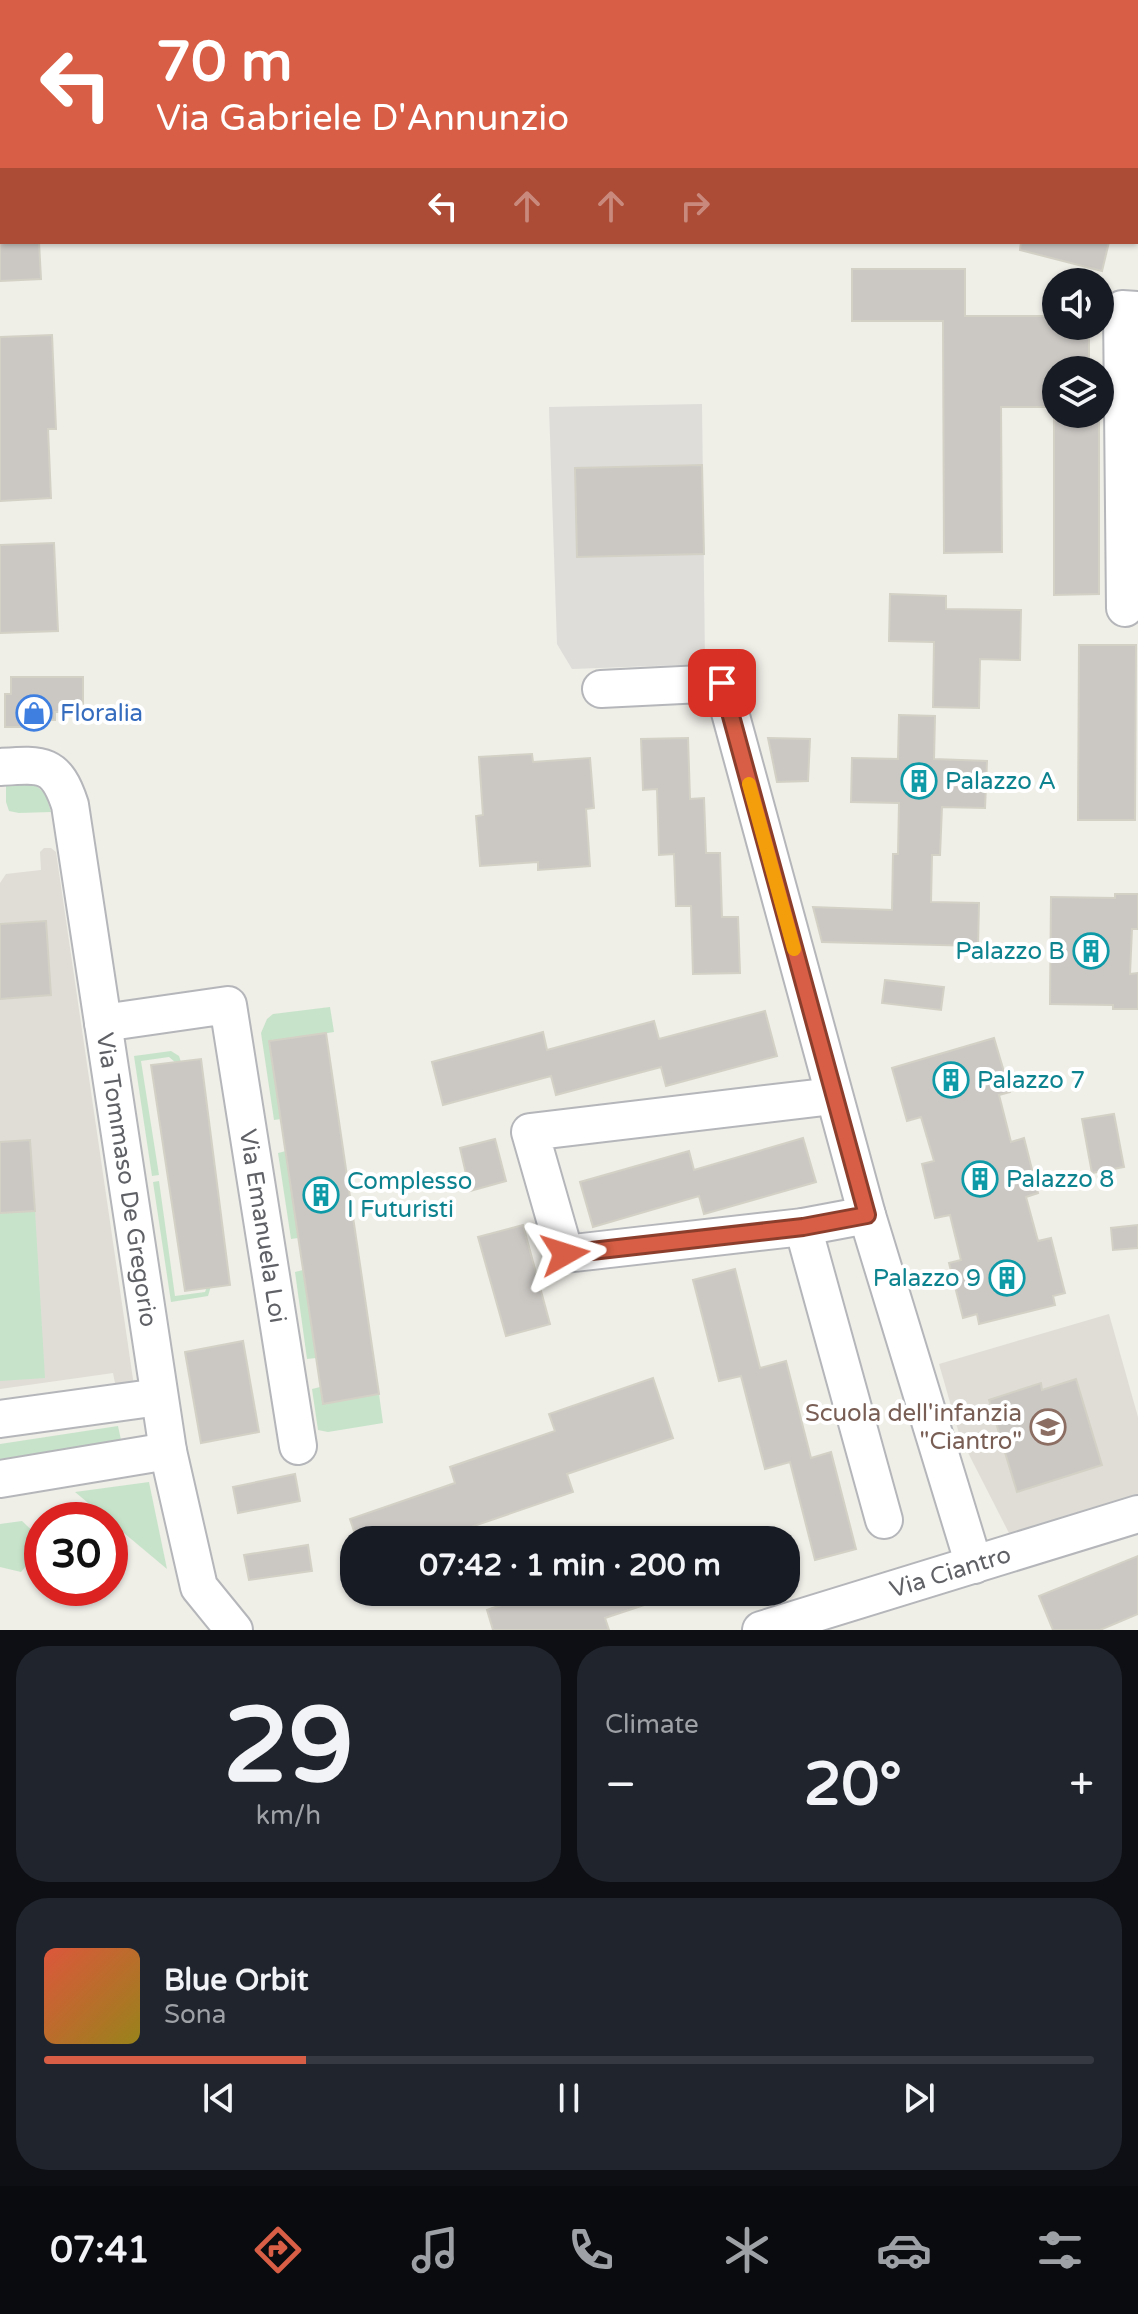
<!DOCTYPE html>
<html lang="en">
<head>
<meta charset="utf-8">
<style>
  body { margin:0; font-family:"Varela Round",sans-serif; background:#20242c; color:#f1f3f6; height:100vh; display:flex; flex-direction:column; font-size:30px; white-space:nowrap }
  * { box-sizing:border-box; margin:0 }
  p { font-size:26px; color:#9ea1a6 }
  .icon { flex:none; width:44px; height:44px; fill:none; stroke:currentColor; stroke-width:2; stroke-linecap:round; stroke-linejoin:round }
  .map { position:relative; height:1630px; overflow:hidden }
  .side { display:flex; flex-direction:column; gap:16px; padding:16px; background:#0d0f14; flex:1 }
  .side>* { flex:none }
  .banner { position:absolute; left:0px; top:0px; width:1138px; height:244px; box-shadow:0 2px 6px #0004; background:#d85f45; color:#fff; overflow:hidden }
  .controls { position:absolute; left:1042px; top:268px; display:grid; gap:16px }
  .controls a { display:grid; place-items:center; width:72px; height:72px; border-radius:50%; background:#171b24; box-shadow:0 2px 6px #0004; font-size:40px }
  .speed { position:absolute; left:24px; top:1502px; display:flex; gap:16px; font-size:40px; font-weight:700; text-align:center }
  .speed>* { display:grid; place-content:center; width:104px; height:104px; border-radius:50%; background:#171b24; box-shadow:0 2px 6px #0004; line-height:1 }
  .speed .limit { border:12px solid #d22; background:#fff; color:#111 }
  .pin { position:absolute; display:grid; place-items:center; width:68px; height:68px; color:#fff; margin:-34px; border-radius:16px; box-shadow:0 4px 12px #0006 }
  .me { position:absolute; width:88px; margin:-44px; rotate:84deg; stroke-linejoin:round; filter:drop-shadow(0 0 6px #0008) }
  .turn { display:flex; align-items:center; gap:28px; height:168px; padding:0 24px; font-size:36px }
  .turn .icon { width:104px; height:104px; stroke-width:2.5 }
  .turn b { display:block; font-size:56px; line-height:68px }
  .lanes { display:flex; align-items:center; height:76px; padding:0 24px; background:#0003; justify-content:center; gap:40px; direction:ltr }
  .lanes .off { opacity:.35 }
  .big { font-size:60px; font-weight:800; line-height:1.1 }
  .side .widget { flex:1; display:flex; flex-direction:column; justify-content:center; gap:12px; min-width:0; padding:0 28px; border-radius:32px; background:#20242c }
  .side .dial { align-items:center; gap:0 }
  .dial b { font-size:104px; line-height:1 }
  .song { display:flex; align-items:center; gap:24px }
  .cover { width:96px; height:96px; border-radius:12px; background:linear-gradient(135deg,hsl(10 70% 55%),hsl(50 70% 35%)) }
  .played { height:8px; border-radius:4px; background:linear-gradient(90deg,#d85f45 25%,#363941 25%) }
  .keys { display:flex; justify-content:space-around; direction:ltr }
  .heat { display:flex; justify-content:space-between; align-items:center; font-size:44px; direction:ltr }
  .side .tiles { flex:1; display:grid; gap:16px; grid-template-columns:1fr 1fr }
  .widget:last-child { grid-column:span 2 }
  .trip { position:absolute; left:340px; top:1526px; width:460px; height:80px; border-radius:32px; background:#171b24; box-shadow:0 2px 6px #0004; font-weight:800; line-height:80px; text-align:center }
  .tabs { display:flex; height:128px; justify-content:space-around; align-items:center; background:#090b0e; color:#9ea1a6 }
  .tabs .icon { width:56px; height:56px }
  .tabs .active { color:#d85f45 }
  .tabs b { font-size:36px; color:#f1f3f6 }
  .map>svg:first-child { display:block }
  .industrial { fill:#deddd9 }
  .education { fill:#dfddd6 }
  .green { fill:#c7e4ca }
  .building { fill:#cbc8c4; stroke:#d3d1c6; stroke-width:2 }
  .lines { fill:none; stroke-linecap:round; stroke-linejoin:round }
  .minor-casing { stroke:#b4b6ba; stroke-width:40 }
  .minor { stroke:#fff; stroke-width:36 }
  .route-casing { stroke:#8c3e2d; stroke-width:20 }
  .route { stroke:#d85f45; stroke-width:14 }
  .slow { stroke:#f59e0b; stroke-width:14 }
  .labels { text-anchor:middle; stroke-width:8; stroke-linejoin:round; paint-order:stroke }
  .shop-label { font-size:24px; fill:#366cbe; stroke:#fff; text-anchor:start }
  .culture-label { font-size:24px; fill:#0d838f; stroke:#fff; text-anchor:start }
  .street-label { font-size:24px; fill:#5f6166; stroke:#fff }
  .education-label { font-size:24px; fill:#785e54; stroke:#fff; text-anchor:end }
</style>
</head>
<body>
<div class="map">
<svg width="1138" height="1630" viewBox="0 0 1138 1630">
  <rect width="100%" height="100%" fill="#efeee7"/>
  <!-- industrial -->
  <polygon class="industrial" points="702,404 705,664 572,669 557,644 549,407"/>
  <!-- education -->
  <g class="education">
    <polygon points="44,848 51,848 56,852 134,1386 116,1388 113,1373 0,1389 0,883 6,874 41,870 40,852"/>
    <polygon points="1109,1314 1138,1417 1138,1495 1010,1535 960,1437 939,1364"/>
  </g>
  <!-- green -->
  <g class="green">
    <path d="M31 784C46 790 47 798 51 812L19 813 9 811 6 802V785Z"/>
    <polygon points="330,1007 334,1032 269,1042 281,1119 274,1120 261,1033 267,1019 273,1014"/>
    <polygon points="171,1051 179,1056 181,1062 175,1062 169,1057 141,1061 159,1175 152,1176 134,1056"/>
    <polygon points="286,1151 298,1238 291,1239 278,1153"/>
    <polygon points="159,1181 175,1296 205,1292 207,1287 211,1286 208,1296 171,1302 153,1182"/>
    <polygon points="35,1211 45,1378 0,1381 0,1213"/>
    <polygon points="303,1270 316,1358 307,1359 295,1272"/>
    <polygon points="320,1387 323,1403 379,1394 383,1423 328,1432 318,1430 312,1389"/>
    <polygon points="118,1426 121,1440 0,1459 0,1444"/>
    <polygon points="149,1482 167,1569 75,1492"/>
    <polygon points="22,1521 42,1540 42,1546 21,1572 0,1567 0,1524"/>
  </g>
  <!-- building -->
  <g class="building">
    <polygon points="0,242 39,242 41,279 0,281"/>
    <polygon points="1021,242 1109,242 1102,271 1020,250"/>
    <polygon points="852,269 965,269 965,316 1056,316 1056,326 1089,326 1089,370 1056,370 1056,407 1001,407 1002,552 944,553 943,321 852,321"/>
    <polygon points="52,335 56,429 48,429 51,498 0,501 0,337"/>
    <polygon points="1054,414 1099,414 1099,594 1054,595"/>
    <polygon points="702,465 704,554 577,557 575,468"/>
    <polygon points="54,543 58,631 0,633 0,545"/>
    <polygon points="890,594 946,596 946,609 1021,610 1020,660 980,659 979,708 933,707 934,642 889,641"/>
    <polygon points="1079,645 1136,645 1135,820 1078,820"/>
    <polygon points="11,677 83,677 83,712 55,712 55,720 34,720 34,727 5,727 5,694 11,694"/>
    <polygon points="899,715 935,716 934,759 987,761 985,808 942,807 940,855 932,855 931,902 979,903 978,946 822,942 813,907 892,910 893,854 898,854 899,803 851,802 852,758 898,759"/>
    <polygon points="688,738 690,799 704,798 706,853 720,853 722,917 738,917 740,973 693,974 691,906 676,906 674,854 659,855 657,789 643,790 641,739"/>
    <polygon points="768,738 810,739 808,781 777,782"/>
    <polygon points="532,754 533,762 590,758 594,808 586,809 590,866 538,870 538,862 480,866 476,816 483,815 479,757"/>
    <polygon points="1115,894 1138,894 1138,929 1132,929 1130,974 1138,973 1138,1009 1113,1009 1113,1005 1050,1004 1051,897 1115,898"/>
    <polygon points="46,921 51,995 0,999 0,924"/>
    <polygon points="885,980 944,987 941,1010 882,1003"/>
    <polygon points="765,1011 777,1056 666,1086 661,1067 556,1095 551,1076 443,1105 432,1062 543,1032 547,1050 654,1021 659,1039"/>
    <polygon points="326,1033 379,1394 323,1404 269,1041"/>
    <polygon points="994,1038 1010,1092 999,1095 1011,1142 1024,1138 1038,1193 1026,1197 1038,1241 1051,1238 1065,1293 1053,1296 1055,1305 979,1324 977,1314 963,1318 949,1263 961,1260 950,1215 935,1218 922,1164 934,1161 921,1117 907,1121 892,1068"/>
    <polygon points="201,1059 230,1285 185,1291 151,1065"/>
    <polygon points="1114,1114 1124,1167 1092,1173 1082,1119"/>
    <polygon points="803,1138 816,1182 704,1214 699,1196 593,1227 580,1182 689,1151 694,1170"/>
    <polygon points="495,1139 506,1181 470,1191 460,1148"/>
    <polygon points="30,1140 35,1211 0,1213 0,1142"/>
    <polygon points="523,1225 550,1324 506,1336 478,1237"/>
    <polygon points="1138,1225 1138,1248 1113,1250 1111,1228"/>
    <polygon points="735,1269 760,1368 786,1361 811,1458 831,1452 856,1549 815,1560 790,1462 765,1469 741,1376 719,1381 693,1280"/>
    <polygon points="243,1341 259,1432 201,1443 185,1352"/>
    <polygon points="653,1378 673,1438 567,1474 573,1492 468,1528 472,1540 357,1540 350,1519 455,1483 450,1467 555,1431 549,1414"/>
    <polygon points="1076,1379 1102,1465 1017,1492 989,1400 1041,1383 1042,1390"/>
    <polygon points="295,1474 300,1501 238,1513 233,1487"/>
    <polygon points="308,1545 312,1571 249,1580 244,1555"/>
    <polygon points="1138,1556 1138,1614 1100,1630 1053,1630 1039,1596"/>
    <polygon points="538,1592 670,1592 671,1596 605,1618 609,1630 493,1630 487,1610"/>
  </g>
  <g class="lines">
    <defs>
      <g id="minor">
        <polyline points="306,0 317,2"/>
        <polyline points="1136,192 1138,192"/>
        <polyline points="1125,608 1122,309 1138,310"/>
        <polyline points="601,689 722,683 867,1215 974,1565"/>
        <path id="s1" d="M0 767C42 764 56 762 70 805L168 1451 199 1587 234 1630"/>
        <path id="s2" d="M103 1023 228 1005 298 1446"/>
        <polyline points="833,1096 530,1132 565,1254 803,1227 867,1215"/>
        <polyline points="803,1227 884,1520"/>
        <polyline points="0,1419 159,1397"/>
        <polyline points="0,1479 168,1451"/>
        <path id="s3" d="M761 1630 1138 1514"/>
      </g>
    </defs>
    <!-- minor casing -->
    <use href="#minor" class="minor-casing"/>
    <!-- minor -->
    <use href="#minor" class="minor"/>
  </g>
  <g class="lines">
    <defs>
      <polyline id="route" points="565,1254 803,1227 867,1215 722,683"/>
    </defs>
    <!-- route casing -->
    <use href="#route" class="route-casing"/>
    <!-- route -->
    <use href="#route" class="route"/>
    <!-- slow -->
    <polyline class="slow" points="749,784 794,949"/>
  </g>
  <!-- icons -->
  <defs>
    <symbol id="shop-ring" viewBox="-11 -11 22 22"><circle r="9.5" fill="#fff" stroke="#3f7fe0" stroke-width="1.5"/><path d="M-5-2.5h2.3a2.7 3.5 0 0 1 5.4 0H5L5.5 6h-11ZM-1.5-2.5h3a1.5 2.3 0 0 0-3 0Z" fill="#3f7fe0"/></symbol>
    <symbol id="building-ring" viewBox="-11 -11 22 22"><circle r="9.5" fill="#fff" stroke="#0f9aa8" stroke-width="1.5"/><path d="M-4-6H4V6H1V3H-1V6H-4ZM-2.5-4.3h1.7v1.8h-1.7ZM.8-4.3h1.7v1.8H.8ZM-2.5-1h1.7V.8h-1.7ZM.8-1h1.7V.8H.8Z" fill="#0f9aa8"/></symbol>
    <symbol id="school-ring" viewBox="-11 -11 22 22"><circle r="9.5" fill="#fff" stroke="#8d6e63" stroke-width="1.5"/><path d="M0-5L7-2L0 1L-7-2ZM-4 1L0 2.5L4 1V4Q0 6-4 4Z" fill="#8d6e63"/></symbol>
  </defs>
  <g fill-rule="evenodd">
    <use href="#shop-ring" x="14" y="693" width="40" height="40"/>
    <use href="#building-ring" x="899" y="761" width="40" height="40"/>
    <use href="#building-ring" x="1071" y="931" width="40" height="40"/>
    <use href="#building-ring" x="931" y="1060" width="40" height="40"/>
    <use href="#building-ring" x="960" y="1159" width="40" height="40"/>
    <use href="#building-ring" x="301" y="1175" width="40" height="40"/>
    <use href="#building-ring" x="987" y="1258" width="40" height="40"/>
    <use href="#school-ring" x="1028" y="1407" width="40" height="40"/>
  </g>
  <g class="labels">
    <!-- shop labels -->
    <g class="shop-label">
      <text x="60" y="721">Floralia</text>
    </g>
    <!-- culture labels -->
    <g class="culture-label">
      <text x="945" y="789">Palazzo A</text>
      <text x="1065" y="959" text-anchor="end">Palazzo B</text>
      <text x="977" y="1088">Palazzo 7</text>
      <text x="1006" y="1187">Palazzo 8</text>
      <text x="347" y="1189">Complesso<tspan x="347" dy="28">I Futuristi</tspan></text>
      <text x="981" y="1286" text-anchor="end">Palazzo 9</text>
    </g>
    <!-- street labels -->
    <g class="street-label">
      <text dy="8" stroke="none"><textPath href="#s1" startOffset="470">Via Tommaso De Gregorio</textPath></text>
      <text dy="8" stroke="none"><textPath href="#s2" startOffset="350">Via Emanuela Loi</textPath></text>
      <text dy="8" stroke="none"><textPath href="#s3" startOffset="198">Via Ciantro</textPath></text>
    </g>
    <!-- education labels -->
    <g class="education-label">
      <text x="1022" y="1421">Scuola dell'infanzia<tspan x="1022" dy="28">"Ciantro"</tspan></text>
    </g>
  </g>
</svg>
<div class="controls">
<a><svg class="icon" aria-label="sound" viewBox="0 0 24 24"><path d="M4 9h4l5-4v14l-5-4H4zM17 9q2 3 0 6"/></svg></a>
<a><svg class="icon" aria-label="layers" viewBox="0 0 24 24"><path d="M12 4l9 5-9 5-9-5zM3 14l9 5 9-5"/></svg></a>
</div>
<div class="speed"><div class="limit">30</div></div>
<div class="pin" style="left:722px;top:683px;background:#d93025"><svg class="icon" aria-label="arrive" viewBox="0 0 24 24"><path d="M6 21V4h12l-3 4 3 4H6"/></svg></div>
<svg class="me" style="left:565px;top:1254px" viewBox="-20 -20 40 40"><path d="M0-17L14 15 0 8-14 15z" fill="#d85f45" stroke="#fff" stroke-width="4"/></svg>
<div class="trip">07:42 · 1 min · 200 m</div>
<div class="banner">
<div class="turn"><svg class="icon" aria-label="left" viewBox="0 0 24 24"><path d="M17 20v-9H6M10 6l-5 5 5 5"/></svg><div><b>70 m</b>Via Gabriele D'Annunzio</div></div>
<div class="lanes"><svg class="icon" aria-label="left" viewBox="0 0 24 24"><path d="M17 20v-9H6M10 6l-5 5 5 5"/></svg><svg class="icon off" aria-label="ahead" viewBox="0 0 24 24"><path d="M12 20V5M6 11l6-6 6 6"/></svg><svg class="icon off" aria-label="ahead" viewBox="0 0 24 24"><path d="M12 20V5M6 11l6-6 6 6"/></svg><svg class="icon off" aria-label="right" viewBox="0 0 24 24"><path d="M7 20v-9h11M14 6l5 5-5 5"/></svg></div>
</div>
</div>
<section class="side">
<div class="tiles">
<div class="widget dial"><b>29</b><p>km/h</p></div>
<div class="widget"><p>Climate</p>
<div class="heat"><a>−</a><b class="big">20°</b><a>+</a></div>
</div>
<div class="widget">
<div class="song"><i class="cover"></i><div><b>Blue Orbit</b><p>Sona</p></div></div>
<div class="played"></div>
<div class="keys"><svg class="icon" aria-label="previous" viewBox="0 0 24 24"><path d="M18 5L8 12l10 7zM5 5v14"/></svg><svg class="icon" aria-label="pause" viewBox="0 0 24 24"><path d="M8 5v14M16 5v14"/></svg><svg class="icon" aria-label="next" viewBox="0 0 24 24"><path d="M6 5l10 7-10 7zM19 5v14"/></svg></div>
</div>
</div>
</section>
<nav class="tabs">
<b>07:41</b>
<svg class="icon active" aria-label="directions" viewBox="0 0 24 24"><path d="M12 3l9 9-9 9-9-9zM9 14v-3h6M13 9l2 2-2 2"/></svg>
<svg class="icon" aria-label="music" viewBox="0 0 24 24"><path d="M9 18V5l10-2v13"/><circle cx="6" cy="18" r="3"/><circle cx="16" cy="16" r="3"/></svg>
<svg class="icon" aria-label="phone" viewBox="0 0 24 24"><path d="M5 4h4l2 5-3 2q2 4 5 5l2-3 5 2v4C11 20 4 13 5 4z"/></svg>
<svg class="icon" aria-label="climate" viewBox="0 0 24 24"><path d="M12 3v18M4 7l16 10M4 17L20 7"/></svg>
<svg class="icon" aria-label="car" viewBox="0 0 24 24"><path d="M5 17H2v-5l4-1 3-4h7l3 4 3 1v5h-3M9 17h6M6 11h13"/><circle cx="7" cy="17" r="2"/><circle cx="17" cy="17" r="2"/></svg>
<svg class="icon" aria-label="filters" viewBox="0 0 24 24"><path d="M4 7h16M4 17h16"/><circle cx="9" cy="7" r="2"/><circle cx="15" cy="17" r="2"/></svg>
</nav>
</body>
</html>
